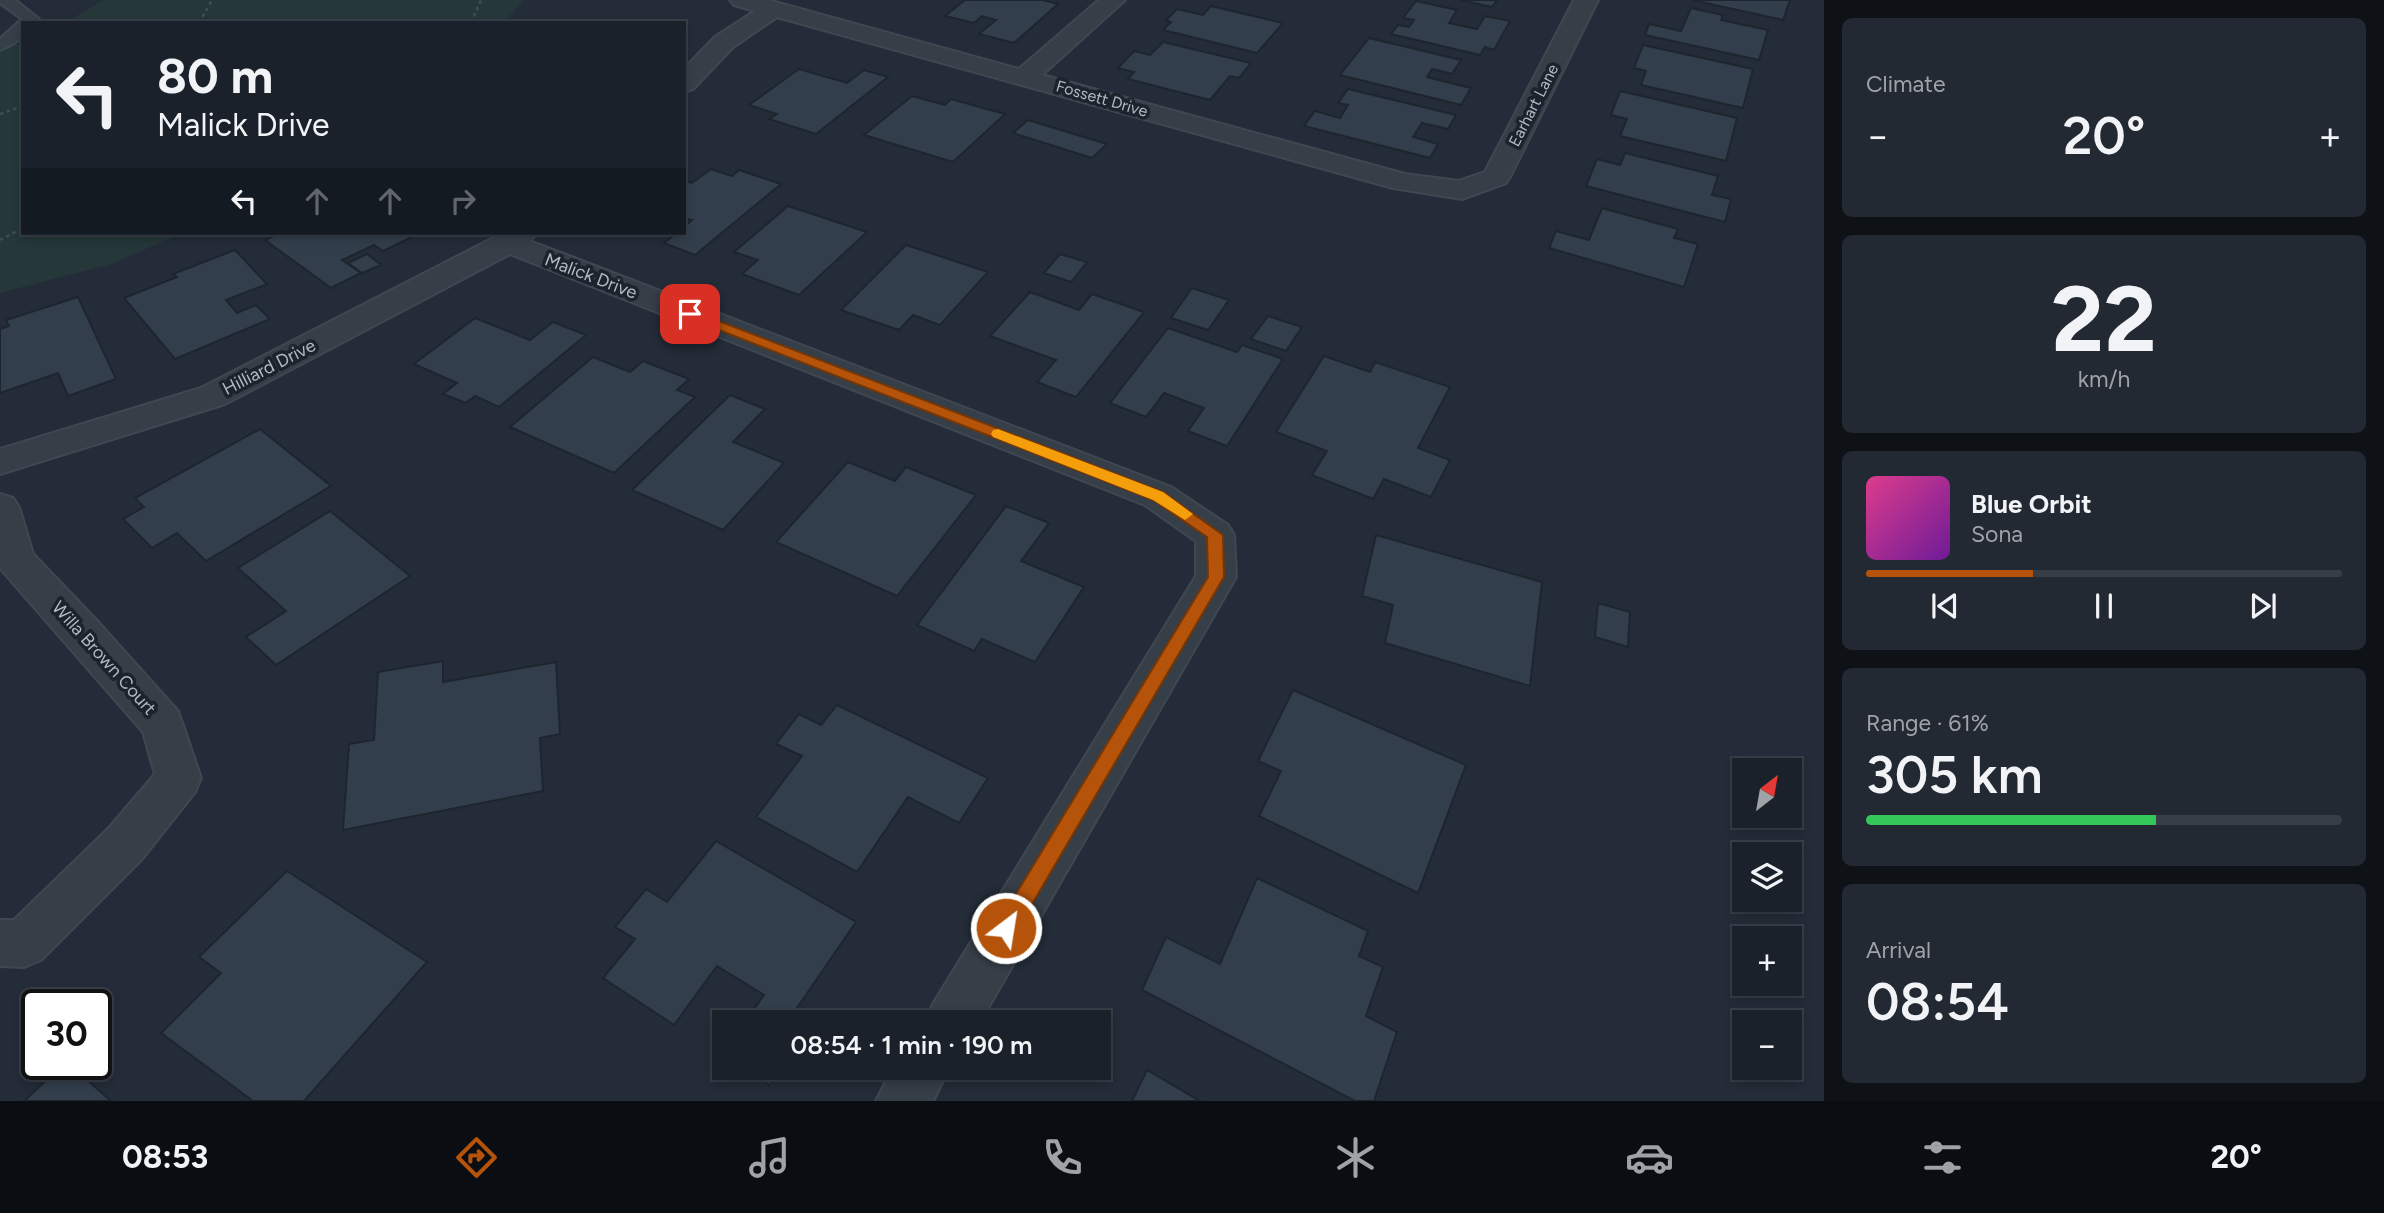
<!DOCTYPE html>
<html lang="en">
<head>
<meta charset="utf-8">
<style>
  body { margin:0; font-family:Figtree,sans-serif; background:#232932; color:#f1f3f6; height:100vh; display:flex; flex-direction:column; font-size:26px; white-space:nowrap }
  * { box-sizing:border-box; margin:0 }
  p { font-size:23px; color:#9fa3a8 }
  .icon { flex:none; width:38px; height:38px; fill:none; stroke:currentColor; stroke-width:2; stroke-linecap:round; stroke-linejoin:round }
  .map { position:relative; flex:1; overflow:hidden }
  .sheet { display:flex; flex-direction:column; gap:18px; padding:18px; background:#0e1217; width:560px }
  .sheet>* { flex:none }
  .hud { position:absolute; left:21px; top:21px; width:665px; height:214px; border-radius:0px; box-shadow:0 4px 10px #0003,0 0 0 2px #383e47; background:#1a212a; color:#f1f3f6; overflow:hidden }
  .needle { width:46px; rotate:31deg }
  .tools { position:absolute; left:1732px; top:758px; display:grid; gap:14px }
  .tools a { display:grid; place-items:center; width:70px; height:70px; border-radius:0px; background:#1a212a; box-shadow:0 4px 10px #0003,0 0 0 2px #383e47; font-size:35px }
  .speed { position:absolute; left:21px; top:989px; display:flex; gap:14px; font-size:35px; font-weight:700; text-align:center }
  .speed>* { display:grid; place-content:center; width:91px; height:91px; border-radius:50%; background:#1a212a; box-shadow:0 4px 10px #0003,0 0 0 2px #383e47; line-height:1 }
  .speed .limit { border:4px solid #111; border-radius:10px; background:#fff; color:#111 }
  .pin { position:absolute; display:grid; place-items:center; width:60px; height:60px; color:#fff; margin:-30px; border-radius:14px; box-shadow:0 4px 10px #0006 }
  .me { position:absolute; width:77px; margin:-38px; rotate:31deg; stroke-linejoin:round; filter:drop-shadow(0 0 5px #0008) }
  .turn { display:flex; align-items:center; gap:24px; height:147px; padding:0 21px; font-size:32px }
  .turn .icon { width:91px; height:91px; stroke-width:2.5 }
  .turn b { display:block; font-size:49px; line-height:60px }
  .lanes { display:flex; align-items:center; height:66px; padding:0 21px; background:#0003; justify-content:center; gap:35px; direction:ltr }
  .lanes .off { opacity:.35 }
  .big { font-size:52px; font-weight:600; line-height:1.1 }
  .sheet .card { flex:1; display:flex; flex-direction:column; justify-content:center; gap:10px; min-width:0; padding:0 24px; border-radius:10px; background:#232932 }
  .sheet .dial { align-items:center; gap:0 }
  .dial b { font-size:91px; line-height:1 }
  .song { display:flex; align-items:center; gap:21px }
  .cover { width:84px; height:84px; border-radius:10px; background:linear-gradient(135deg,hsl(330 70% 55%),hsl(280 70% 35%)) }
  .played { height:7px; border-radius:4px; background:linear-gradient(90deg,#b45309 35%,#383e47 35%) }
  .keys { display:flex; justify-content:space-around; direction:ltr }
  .heat { display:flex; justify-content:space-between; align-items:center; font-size:38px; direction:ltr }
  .charge { height:10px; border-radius:5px; background:linear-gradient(90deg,#34c759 61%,#383e47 0) }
  .trip { position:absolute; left:712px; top:1010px; width:399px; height:70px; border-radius:0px; background:#1a212a; box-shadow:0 4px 10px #0003,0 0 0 2px #383e47; font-weight:600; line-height:70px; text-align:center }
  .menu { display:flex; height:112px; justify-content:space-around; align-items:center; background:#0a0d11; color:#9fa3a8 }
  .menu .icon { width:49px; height:49px }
  .menu .active { color:#b45309 }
  .menu b { font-size:32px; color:#f1f3f6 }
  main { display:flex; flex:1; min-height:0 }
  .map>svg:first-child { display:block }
  .green { fill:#253739 }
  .building { fill:#323e4b; stroke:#1d252f; stroke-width:2 }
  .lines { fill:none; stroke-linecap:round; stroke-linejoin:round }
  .service-casing { stroke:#3f4751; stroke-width:4 }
  .minor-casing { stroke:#3f4751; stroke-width:4 }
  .path { stroke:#3d5051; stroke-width:2.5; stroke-dasharray:3.5 3.5; stroke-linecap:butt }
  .service { fill:#363e48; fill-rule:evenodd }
  .minor { fill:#363e48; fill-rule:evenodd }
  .route { fill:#b45309; stroke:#753606; stroke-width:2 }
  .slow { fill:#f59e0b }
  .labels { text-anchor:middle; stroke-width:7; stroke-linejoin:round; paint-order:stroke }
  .far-street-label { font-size:16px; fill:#b1b9c4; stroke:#1b232d }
  .street-label { font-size:18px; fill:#b1b9c4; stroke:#1b232d }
</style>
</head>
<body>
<main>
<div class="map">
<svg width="1824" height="1101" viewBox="0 0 1824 1101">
  <rect width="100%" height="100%" fill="#232c38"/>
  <!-- green -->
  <g class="green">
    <polygon points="104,0 523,0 504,23 64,23"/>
    <polygon points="23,42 23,233 183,233 111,264 0,293 0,51"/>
  </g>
  <!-- building -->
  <g class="building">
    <polygon points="965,0 1043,0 1058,4 1014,43 979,34 996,20 982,16 974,23 945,16"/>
    <polygon points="1460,0 1497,0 1492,7"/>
    <polygon points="1692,0 1790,0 1783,20"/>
    <polygon points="1416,1 1457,10 1449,23 1477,29 1485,16 1510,21 1494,50 1485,47 1480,55 1391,34 1398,25 1409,27 1414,20 1403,18"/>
    <polygon points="1211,6 1283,23 1257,53 1163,30 1171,22 1166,20 1177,9 1203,15"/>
    <polygon points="1691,8 1723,15 1721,20 1768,30 1759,60 1645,35 1649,24 1681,31"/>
    <polygon points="1369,38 1461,60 1452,74 1432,69 1427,77 1471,88 1461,105 1340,75"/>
    <polygon points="1163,42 1251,63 1239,78 1230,76 1210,100 1128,79 1134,72 1118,68 1134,51 1150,55"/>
    <polygon points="1643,45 1753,69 1743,108 1641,85 1646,71 1634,68"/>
    <polygon points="799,69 847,83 864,70 888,77 816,134 769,119 777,114 749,105"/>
    <polygon points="1348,89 1456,115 1448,129 1422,123 1413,137 1438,144 1430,158 1304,126 1315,111 1340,118 1348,105 1338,103"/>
    <polygon points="1620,91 1737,118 1726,161 1620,136 1627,119 1611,115"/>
    <polygon points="912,96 945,105 951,99 1005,114 953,162 864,135"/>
    <polygon points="1028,120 1107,144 1092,158 1013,133"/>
    <polygon points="1625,153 1718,176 1712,195 1731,199 1725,222 1586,186 1597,159 1620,165"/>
    <polygon points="711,169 732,176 739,170 781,184 695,255 664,243 677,233 684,233 684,227 692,220 684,218 684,181 692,183"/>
    <polygon points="788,206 867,232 799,295 742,274 758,260 734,252"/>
    <polygon points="1602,208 1678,229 1674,238 1698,244 1684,287 1549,248 1556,231 1589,240"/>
    <polygon points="280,233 415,233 418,234 383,251 374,245 342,260 361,273 331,288 265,240"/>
    <polygon points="906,245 988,272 940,325 913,315 899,330 841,310"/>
    <polygon points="235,250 267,284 226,300 237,313 256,305 270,319 175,359 124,298 177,277 173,274"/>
    <polygon points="367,254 381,265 362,273 348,263"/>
    <polygon points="1060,254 1087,262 1071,282 1044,273"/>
    <polygon points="1192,288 1229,300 1208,330 1171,318"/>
    <polygon points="1030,292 1079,310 1092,294 1144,312 1076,397 1037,382 1056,360 990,336"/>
    <polygon points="78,297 116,379 68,396 58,373 0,393 0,329 9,326 6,320"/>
    <polygon points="1268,316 1302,327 1286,351 1251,339"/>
    <polygon points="475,318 530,340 553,322 586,335 499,407 475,396 466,403 443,394 457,383 414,364"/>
    <polygon points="1168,328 1237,352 1242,345 1283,359 1227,446 1188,431 1204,408 1164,393 1146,417 1110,403"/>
    <polygon points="1324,356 1370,372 1375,362 1450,387 1418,448 1450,460 1431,497 1384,479 1373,499 1312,475 1327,451 1276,432"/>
    <polygon points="593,357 630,372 643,361 689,379 677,390 695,397 614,473 510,427"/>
    <polygon points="730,395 765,409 733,442 784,463 723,530 632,490"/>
    <polygon points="260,429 331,486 206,561 177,533 152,548 123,519 144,507 135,498"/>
    <polygon points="848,462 895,481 906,467 976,495 897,596 776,542"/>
    <polygon points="1006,506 1049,523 1021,561 1084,587 1035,662 982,639 974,651 917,625"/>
    <polygon points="330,511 410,576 276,665 246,637 286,611 238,568"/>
    <polygon points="1376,535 1542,582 1530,686 1385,643 1393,605 1362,596"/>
    <polygon points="1598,603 1630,612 1628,647 1595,637"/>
    <polygon points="443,661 443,682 556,662 560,734 540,738 543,791 343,830 349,744 374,740 378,672"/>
    <polygon points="1293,690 1466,765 1418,893 1259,816 1281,771 1258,761"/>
    <polygon points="837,705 988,778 959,823 908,797 857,872 756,817 802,756 776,744 799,714 821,725"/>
    <polygon points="716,841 856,922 797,1008 814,1018 811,1022 745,1022 764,995 717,966 674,1025 603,978 635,939 615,927 646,889 667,902"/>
    <polygon points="287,871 427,962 304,1101 253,1101 161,1033 221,973 199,957"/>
    <polygon points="1257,878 1368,931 1359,956 1383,967 1366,1016 1397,1032 1374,1101 1355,1101 1142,990 1166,937 1220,964"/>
    <polygon points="64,1064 69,1064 111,1101 24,1101"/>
    <polygon points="743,1068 781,1068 769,1085"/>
    <polygon points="1147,1070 1200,1101 1132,1101"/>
  </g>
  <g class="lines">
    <defs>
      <polygon id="service" points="0,0 15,0 39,19 36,23 23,23 23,36 13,44 0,50 0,39 22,19 0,3"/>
      <g id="minor">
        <polygon points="730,0 768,0 1019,69 1099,0 1125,0 1042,75 1405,174 1459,181 1485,172 1574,0 1598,0 1510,177 1506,183 1462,199 1393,188 777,17 733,47 693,89 684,92 684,69 715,37 755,11 734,5"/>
        <polygon points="503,233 537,233 530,241 1171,487 1228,525 1234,535 1236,577 980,1022 925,1022 933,1004 1196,576 1196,541 1145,505 510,254 225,404 0,474 0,449 201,388"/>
        <polygon points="0,494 13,498 19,507 33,554 99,623 178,711 201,778 195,792 142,859 41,960 24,967 0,966 0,920 14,920 108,829 155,774 143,732 0,568"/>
        <polygon points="893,1068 949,1068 933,1101 876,1101"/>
      </g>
    </defs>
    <!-- service casing -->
    <use href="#service" class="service-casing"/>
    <!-- minor casing -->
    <use href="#minor" class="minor-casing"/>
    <!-- path -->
    <g class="path">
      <polyline points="199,23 212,0"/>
      <polyline points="471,23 481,0"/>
      <polyline points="0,114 23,106"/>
      <polyline points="0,240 23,228"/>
    </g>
    <!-- service -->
    <use href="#service" class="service"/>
    <!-- minor -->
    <use href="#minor" class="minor"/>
  </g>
  <!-- route -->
  <polygon class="route" points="690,310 1163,492 1223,535 1224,577 1014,935 1006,938 999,935 996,928 999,922 1208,577 1207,537 1153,500 686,317 684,314"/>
  <!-- slow -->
  <polygon class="slow" points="998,429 1163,492 1193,514 1185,520 1153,500 993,437 991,434 993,430"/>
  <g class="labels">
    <!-- far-street labels -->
    <g class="far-street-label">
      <text transform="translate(1102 98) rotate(16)" y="6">Fossett Drive</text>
      <text transform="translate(1533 105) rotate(-63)" y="6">Earhart Lane</text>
    </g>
    <!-- street labels -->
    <g class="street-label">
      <text transform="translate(591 276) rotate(21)" y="6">Malick Drive</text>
      <text transform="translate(269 367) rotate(-27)" y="6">Hilliard Drive</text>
      <text transform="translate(104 658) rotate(48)" y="6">Willa Brown Court</text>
    </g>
  </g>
</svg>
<div class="tools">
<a><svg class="needle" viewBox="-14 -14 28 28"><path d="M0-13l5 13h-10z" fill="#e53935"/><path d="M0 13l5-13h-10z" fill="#9fa3a8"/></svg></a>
<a><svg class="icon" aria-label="layers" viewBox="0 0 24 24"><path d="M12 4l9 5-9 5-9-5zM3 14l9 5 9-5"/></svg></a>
<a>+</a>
<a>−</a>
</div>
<div class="speed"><div class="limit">30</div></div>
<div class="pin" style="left:690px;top:314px;background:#d93025"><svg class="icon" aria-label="arrive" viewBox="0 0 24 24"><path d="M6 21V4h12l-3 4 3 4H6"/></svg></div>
<svg class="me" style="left:1006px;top:928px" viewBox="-20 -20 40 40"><circle r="17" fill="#b45309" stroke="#fff" stroke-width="3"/><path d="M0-11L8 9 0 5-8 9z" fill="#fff"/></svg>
<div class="trip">08:54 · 1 min · 190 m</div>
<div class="hud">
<div class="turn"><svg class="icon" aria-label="left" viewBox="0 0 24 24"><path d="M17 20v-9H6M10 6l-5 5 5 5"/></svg><div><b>80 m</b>Malick Drive</div></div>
<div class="lanes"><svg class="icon" aria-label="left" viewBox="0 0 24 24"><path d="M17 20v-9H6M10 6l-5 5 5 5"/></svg><svg class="icon off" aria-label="ahead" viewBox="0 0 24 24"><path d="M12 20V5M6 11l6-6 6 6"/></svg><svg class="icon off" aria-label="ahead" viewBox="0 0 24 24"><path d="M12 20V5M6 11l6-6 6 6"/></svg><svg class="icon off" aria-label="right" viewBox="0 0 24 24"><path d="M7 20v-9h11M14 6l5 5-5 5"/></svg></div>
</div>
</div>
<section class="sheet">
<div class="card"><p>Climate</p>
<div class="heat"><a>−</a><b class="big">20°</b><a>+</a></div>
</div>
<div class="card dial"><b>22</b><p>km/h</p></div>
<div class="card">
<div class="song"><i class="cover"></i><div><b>Blue Orbit</b><p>Sona</p></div></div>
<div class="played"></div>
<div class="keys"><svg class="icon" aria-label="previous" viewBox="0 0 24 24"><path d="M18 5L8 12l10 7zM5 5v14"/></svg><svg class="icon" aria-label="pause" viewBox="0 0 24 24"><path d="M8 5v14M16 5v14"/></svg><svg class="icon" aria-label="next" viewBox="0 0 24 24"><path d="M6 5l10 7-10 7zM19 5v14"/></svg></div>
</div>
<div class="card"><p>Range · 61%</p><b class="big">305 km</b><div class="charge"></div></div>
<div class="card"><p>Arrival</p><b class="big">08:54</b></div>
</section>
</main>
<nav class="menu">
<b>08:53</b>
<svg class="icon active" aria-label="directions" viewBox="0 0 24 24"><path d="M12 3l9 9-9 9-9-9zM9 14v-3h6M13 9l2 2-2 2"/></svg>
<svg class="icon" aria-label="music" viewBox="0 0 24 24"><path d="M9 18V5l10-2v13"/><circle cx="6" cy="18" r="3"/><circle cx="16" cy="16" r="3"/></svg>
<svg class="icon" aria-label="phone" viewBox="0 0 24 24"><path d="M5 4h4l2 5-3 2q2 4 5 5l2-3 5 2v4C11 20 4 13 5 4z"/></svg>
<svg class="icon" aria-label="climate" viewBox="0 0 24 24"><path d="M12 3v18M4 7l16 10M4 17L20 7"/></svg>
<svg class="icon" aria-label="car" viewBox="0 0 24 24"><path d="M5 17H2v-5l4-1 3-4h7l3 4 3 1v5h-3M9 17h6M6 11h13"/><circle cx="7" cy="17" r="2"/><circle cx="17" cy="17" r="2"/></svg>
<svg class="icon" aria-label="filters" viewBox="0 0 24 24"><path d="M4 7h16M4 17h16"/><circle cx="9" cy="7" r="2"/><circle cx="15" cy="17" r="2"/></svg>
<b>20°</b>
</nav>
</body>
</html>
